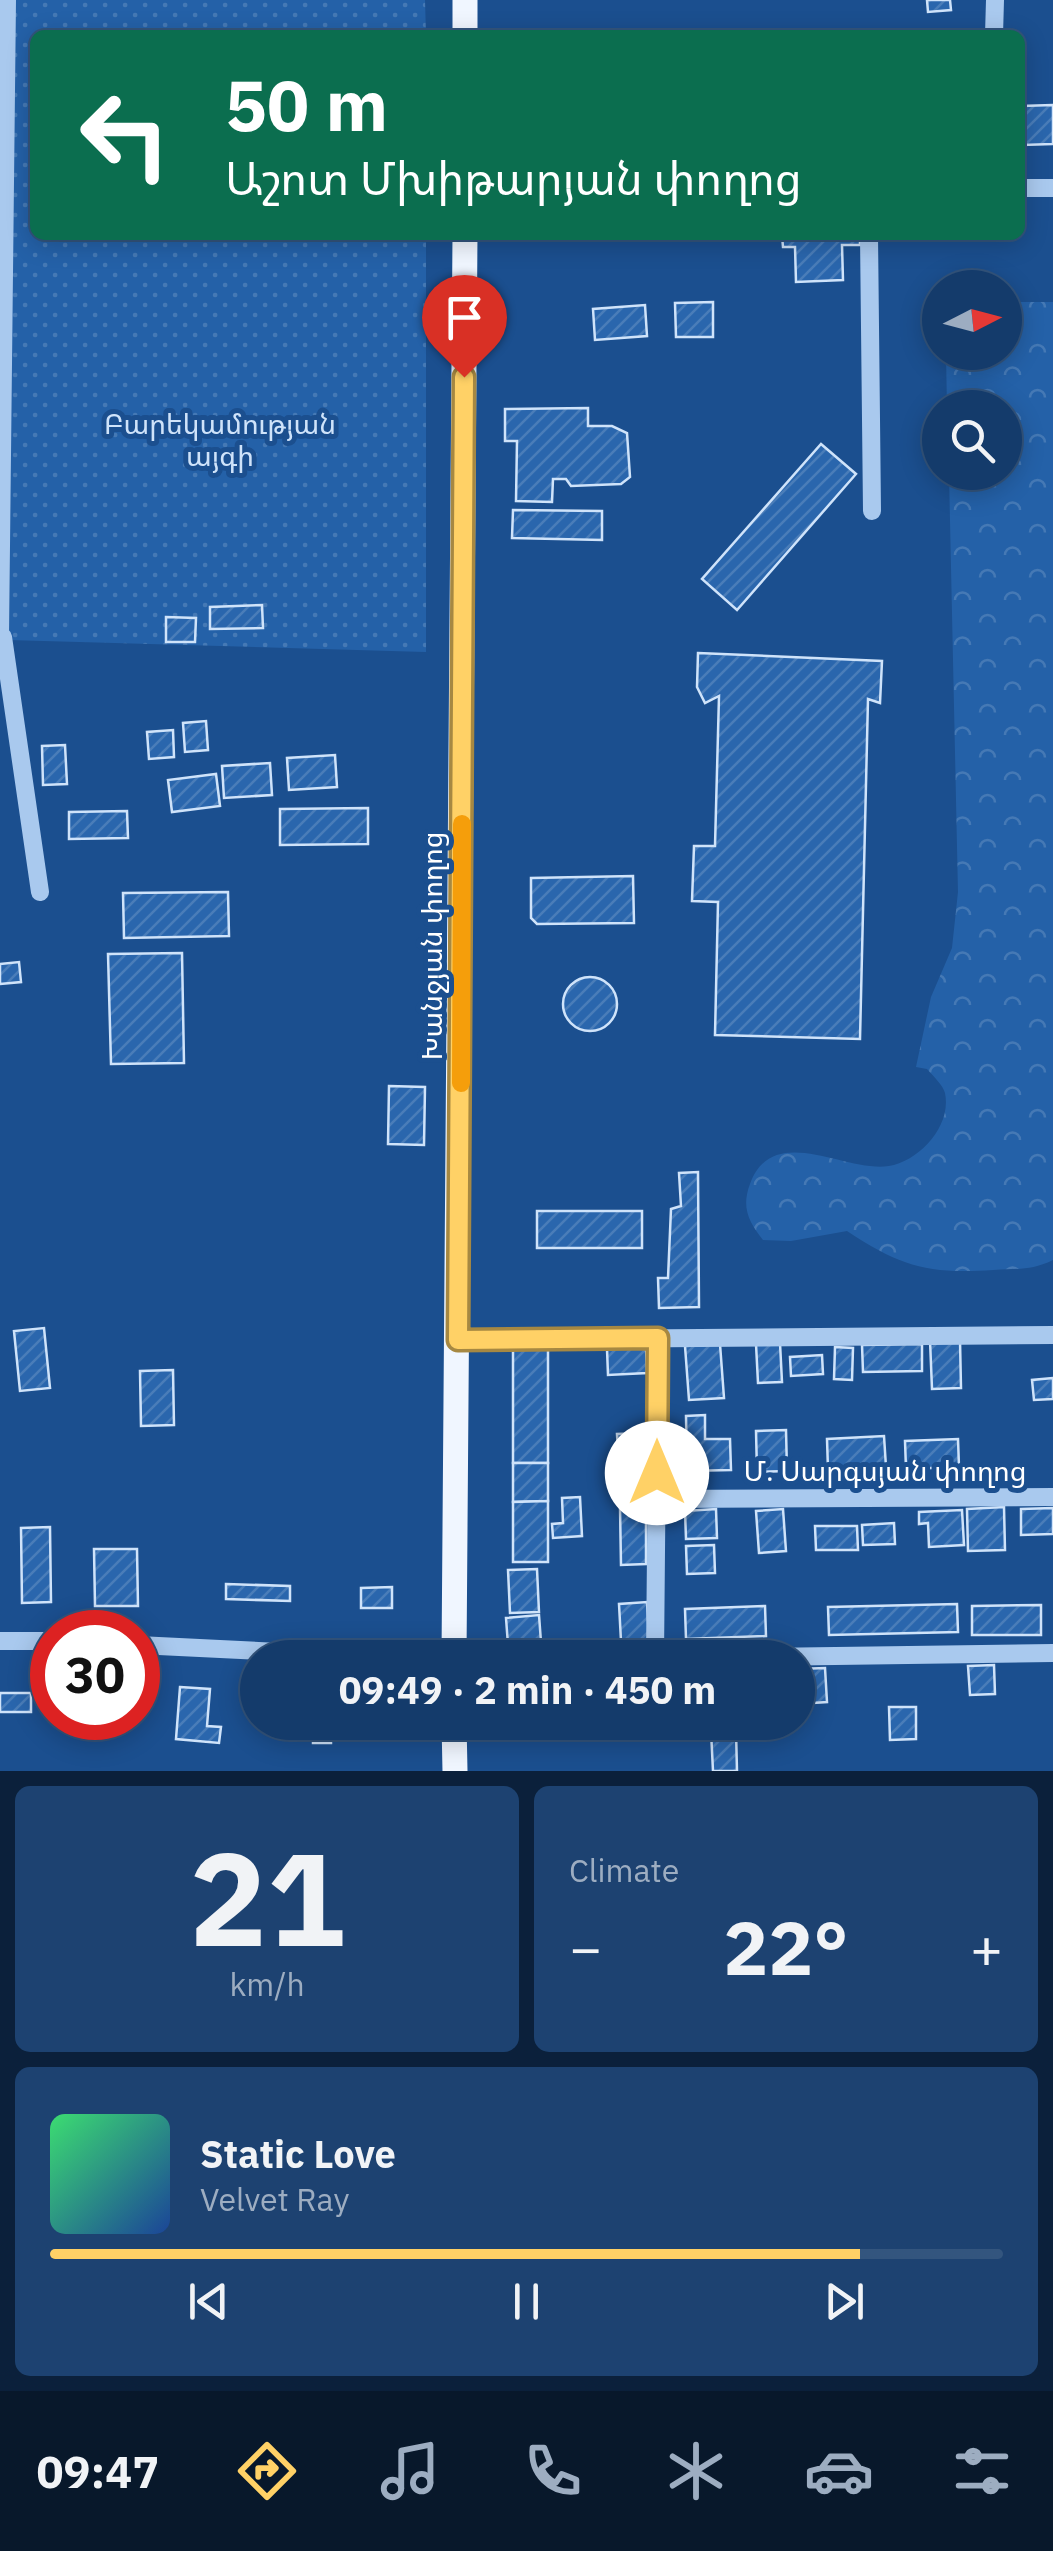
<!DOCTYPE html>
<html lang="en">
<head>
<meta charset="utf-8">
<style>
  body { margin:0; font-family:"IBM Plex Sans","Noto Sans Armenian",sans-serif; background:#1d4271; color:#f1f3f6; height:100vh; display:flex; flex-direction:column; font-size:38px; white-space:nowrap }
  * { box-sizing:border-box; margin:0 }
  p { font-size:32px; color:#9dadc1 }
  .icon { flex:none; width:55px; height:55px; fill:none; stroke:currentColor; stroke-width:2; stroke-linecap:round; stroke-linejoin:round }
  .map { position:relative; height:1771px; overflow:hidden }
  .drawer { display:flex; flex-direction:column; gap:15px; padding:15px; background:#0b203b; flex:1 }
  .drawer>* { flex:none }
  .banner { position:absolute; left:30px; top:30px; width:995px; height:210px; border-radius:15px; box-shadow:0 5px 25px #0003,0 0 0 2px #33557e; background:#0b6e4f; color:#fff; overflow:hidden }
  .needle { width:65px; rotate:84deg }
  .buttons { position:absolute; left:922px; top:270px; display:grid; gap:20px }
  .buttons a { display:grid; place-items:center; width:100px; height:100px; border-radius:50%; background:#143b6b; box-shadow:0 5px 25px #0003,0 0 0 2px #33557e; font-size:50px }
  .speed { position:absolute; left:30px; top:1610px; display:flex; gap:20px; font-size:50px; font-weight:700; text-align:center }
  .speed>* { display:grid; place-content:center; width:130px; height:130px; border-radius:50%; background:#143b6b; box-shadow:0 5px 25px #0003,0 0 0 2px #33557e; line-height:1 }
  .speed .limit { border:15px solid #d22; background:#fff; color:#111 }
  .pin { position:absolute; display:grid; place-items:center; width:85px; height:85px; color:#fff; margin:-102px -42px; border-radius:50% 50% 50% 0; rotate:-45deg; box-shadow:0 0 10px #0007 }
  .pin .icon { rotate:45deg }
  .me { position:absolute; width:110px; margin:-55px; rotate:0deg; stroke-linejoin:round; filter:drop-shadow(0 0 8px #0008) }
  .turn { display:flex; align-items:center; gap:35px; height:210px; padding:0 30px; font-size:45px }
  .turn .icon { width:130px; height:130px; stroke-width:2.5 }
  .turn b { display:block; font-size:70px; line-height:85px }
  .big { font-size:75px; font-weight:700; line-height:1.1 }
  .drawer .tile { flex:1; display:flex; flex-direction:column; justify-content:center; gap:15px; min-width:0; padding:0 35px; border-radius:15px; background:#1d4271 }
  .drawer .dial { align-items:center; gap:0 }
  .dial b { font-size:130px; line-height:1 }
  .song { display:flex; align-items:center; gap:30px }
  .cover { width:120px; height:120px; border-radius:15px; background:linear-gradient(135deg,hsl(140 70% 55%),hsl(220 70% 35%)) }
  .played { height:10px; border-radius:5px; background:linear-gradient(90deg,#ffd166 85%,#33557e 85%) }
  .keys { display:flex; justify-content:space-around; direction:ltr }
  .heat { display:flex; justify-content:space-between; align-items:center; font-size:55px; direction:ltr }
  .drawer .tiles { flex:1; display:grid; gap:15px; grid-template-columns:1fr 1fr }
  .tile:last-child { grid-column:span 2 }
  .trip { position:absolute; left:240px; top:1640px; width:575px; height:100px; border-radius:50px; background:#143b6b; box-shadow:0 5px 25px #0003,0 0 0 2px #33557e; font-weight:700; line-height:100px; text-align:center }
  .tab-bar { display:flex; height:160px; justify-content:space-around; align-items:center; background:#08182b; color:#9dadc1 }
  .tab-bar .icon { width:70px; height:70px }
  .tab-bar .on { color:#ffd166 }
  .tab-bar b { font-size:45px; color:#f1f3f6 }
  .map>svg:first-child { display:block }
  .forest { fill:url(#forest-crowns) }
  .park { fill:url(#park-dots) }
  .building { fill:url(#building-hatch); stroke:#cfe3fa; stroke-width:2.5 }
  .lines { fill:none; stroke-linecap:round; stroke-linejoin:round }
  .minor { stroke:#a9c9ee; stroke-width:18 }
  .major { stroke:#f0f6ff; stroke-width:25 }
  .route-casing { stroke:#a68842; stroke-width:25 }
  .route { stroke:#ffd166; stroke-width:18 }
  .slow { stroke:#f59e0b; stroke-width:18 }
  .labels { text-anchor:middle; stroke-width:10; stroke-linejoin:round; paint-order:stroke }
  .park-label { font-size:28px; fill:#cfe3fa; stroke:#1b4f8f }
  .street-label { font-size:28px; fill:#fff; stroke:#1b4f8f }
</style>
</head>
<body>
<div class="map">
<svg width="1053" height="1771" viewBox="0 0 1053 1771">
  <defs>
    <pattern id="forest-crowns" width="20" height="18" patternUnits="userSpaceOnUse" patternTransform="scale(2.5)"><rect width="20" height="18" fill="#2461a8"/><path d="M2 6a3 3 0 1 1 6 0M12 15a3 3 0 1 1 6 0" fill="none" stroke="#4579b5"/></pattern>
    <pattern id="park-dots" width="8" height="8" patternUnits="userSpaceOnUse" patternTransform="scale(2.5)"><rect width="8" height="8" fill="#2461a8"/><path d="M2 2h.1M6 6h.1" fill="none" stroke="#4579b5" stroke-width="1.8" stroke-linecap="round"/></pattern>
    <pattern id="building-hatch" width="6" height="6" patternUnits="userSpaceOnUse" patternTransform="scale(2.5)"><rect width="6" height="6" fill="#2a66ad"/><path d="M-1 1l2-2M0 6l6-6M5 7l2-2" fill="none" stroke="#4a7db9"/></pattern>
  </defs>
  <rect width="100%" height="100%" fill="#1b4f8f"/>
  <!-- forest -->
  <path class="forest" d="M1005 302H1053V1260C1030 1271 1018 1268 993 1270 927 1274 902 1267 847 1231L791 1241 763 1240C749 1222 741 1208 750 1184 773 1121 845 1173 889 1166 919 1161 952 1126 945 1093 943 1085 933 1076 927 1069L916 1067 931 997 952 948 958 892 949 473 1005 472V408L947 407 946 353 1005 352Z"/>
  <!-- park -->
  <polygon class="park" points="15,0 425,0 426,35 35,35 35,235 426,235 426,652 9,640"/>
  <!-- building -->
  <g class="building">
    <polygon points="927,0 950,0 951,10 928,12"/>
    <polygon points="1053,105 1053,144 1022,145 1021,106"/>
    <polygon points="782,235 860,235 860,245 842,245 843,280 796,282 795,247 783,247"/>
    <polygon points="713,302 713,337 676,337 675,303"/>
    <polygon points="645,305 647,336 595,340 593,309"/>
    <polygon points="588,408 588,426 612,426 627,433 630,477 621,484 571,486 566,479 553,479 552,502 516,501 517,441 505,441 505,409"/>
    <polygon points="821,444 856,474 737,610 702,579"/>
    <polygon points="513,510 602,511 602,540 512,538"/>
    <polygon points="262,605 263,628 210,629 210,607"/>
    <polygon points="166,617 196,618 195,642 166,642"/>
    <polygon points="698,653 882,661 880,703 868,699 860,1039 715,1035 718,902 692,901 694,846 715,846 719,696 705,703 697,687"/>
    <polygon points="206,721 208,750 185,752 183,723"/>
    <polygon points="173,730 174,757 149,759 147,732"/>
    <polygon points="65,745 67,784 43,785 42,746"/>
    <polygon points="335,755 337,787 289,790 287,758"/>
    <polygon points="270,763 272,795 224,798 222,766"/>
    <polygon points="216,774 220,806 172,812 168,780"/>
    <polygon points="368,808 368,844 280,845 280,809"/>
    <polygon points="127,811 128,838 69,839 69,812"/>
    <polygon points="633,876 634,923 537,924 531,918 531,878"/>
    <polygon points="228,892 229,936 124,938 123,893"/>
    <polygon points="182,953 184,1063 111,1064 108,954"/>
    <polygon points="19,962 21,982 0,984 0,964"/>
    <circle cx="590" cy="1004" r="27"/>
    <polygon points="389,1086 425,1087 424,1145 388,1144"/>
    <polygon points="698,1172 699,1307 659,1308 658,1278 668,1278 671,1209 681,1206 679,1173"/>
    <rect x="537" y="1211" width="105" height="37"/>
    <polygon points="44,1328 50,1388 20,1391 14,1331"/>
    <polygon points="930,1340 960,1340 961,1388 932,1389"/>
    <polygon points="780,1343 782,1382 758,1383 756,1344"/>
    <polygon points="720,1344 724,1398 689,1400 685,1346"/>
    <polygon points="922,1344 922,1371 863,1372 862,1345"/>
    <polygon points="835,1347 853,1348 852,1380 834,1379"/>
    <polygon points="646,1348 647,1373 608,1375 607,1349"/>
    <rect x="513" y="1349" width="35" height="114"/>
    <polygon points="822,1355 823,1374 791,1376 790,1357"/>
    <polygon points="173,1370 174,1425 141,1426 140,1371"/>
    <polygon points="1053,1378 1053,1399 1034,1400 1032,1380"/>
    <polygon points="705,1415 705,1439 730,1439 731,1470 687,1471 686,1416"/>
    <polygon points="786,1430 787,1471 757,1472 756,1431"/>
    <polygon points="645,1433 648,1489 620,1491 617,1434"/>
    <polygon points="884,1436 886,1467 828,1470 827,1439"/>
    <polygon points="958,1439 959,1467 906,1469 905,1441"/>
    <polygon points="513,1463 548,1463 548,1501 513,1502"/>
    <polygon points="580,1497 582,1536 553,1538 552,1524 563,1523 562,1498"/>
    <polygon points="548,1501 548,1562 513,1562 513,1502"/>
    <polygon points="646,1506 646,1564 621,1565 620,1507"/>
    <polygon points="1004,1507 1005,1550 968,1551 967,1509"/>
    <polygon points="1053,1508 1053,1534 1021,1535 1021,1509"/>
    <polygon points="716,1509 717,1538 686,1539 685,1511"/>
    <polygon points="783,1509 786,1551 759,1553 756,1511"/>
    <polygon points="962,1510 964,1545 929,1547 928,1523 919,1524 919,1512"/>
    <polygon points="894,1523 895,1544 863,1545 862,1525"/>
    <polygon points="815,1526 857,1526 858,1550 816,1550"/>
    <polygon points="50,1527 51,1602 22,1603 21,1528"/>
    <polygon points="714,1545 715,1573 687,1574 686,1546"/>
    <polygon points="94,1549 137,1549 138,1606 95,1606"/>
    <polygon points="537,1569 539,1612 510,1613 508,1570"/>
    <polygon points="226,1584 290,1586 290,1601 226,1599"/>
    <polygon points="392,1587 392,1608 361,1608 361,1588"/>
    <polygon points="647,1602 649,1639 621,1641 619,1604"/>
    <polygon points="957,1604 958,1632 829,1635 828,1607"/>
    <polygon points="1041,1605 1041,1635 972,1635 972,1606"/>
    <polygon points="765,1606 766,1636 686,1639 685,1609"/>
    <polygon points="539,1615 541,1642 508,1645 506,1618"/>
    <polygon points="994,1665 995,1694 970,1695 968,1666"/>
    <polygon points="825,1668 827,1702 798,1704 798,1669"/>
    <polygon points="180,1687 210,1689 207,1726 221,1727 219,1743 176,1739"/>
    <rect x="0" y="1693" width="31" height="19"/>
    <polygon points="889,1707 916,1707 916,1739 890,1740"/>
    <rect x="313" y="1722" width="18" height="21"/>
    <polygon points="365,1722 397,1722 398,1736 365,1737"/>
    <polygon points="711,1731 736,1731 737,1771 713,1771"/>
  </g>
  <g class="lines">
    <!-- minor -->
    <g class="minor">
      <polyline points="994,35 995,0"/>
      <polyline points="1020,188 1053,188"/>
      <polyline points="869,235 872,511"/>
      <polyline points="0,637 7,0"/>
      <polyline points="3,637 40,892"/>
      <polyline points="458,1340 1053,1335"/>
      <polyline points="656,1499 1053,1497"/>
      <polyline points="0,1641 52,1641"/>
      <polyline points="138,1645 400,1658"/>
      <polyline points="655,1658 658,1338"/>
      <polyline points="698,1658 1053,1653"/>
    </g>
    <!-- major -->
    <g class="major">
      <polyline points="465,0 465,35"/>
      <polyline points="454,1658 465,235"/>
      <polyline points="454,1722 455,1771"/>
    </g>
  </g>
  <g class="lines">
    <defs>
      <polyline id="route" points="464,377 458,1340 658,1338 657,1473"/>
    </defs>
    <!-- route casing -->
    <use href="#route" class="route-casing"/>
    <!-- route -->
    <use href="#route" class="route"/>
    <!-- slow -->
    <polyline class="slow" points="461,1083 462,824"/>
  </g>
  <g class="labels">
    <!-- park labels -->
    <g class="park-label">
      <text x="220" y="434">Բարեկամության<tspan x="220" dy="32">այգի</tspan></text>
    </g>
    <!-- street labels -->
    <g class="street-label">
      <text transform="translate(432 946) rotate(-90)" y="10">Խանջյան փողոց</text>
      <text x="885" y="1481">Մ. Սարգսյան փողոց</text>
    </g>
  </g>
</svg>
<div class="buttons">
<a><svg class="needle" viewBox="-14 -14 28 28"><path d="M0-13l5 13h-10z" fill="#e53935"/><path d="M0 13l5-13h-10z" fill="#9dadc1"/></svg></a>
<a><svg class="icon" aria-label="search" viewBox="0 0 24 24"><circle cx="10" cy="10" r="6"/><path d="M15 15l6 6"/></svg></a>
</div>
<div class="speed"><div class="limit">30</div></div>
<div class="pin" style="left:464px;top:377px;background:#d93025"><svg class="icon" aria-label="arrive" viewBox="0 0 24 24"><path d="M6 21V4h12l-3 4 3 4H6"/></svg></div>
<svg class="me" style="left:657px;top:1473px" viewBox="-20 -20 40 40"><circle r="19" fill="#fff"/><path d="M0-13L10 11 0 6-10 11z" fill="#ffd166"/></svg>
<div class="trip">09:49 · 2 min · 450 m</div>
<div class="banner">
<div class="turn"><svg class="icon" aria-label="left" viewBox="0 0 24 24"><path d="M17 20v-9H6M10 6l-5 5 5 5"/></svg><div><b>50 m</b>Աշոտ Մխիթարյան փողոց</div></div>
</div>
</div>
<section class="drawer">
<div class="tiles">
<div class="tile dial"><b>21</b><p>km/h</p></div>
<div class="tile"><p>Climate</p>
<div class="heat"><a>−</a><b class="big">22°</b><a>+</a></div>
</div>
<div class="tile">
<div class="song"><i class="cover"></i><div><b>Static Love</b><p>Velvet Ray</p></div></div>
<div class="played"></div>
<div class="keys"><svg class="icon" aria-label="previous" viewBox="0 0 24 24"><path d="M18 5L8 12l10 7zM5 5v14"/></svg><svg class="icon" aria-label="pause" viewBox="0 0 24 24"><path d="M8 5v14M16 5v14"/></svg><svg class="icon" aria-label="next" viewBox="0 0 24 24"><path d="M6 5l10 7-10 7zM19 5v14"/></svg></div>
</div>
</div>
</section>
<nav class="tab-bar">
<b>09:47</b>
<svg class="icon on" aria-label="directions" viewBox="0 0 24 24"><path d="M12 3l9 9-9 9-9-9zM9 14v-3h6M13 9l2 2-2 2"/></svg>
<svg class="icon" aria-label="music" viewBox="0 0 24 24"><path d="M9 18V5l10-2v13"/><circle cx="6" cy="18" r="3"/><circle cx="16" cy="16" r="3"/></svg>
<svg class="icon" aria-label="phone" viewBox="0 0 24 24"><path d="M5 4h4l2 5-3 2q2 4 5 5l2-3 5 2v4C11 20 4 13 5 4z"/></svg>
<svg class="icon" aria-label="climate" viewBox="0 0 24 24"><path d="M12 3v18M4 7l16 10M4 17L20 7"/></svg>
<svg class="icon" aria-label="car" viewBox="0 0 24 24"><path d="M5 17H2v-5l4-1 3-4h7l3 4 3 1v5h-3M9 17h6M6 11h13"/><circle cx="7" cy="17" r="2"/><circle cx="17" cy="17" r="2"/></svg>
<svg class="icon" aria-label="filters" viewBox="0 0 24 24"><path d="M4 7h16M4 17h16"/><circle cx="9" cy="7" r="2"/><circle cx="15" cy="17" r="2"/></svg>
</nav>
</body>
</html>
